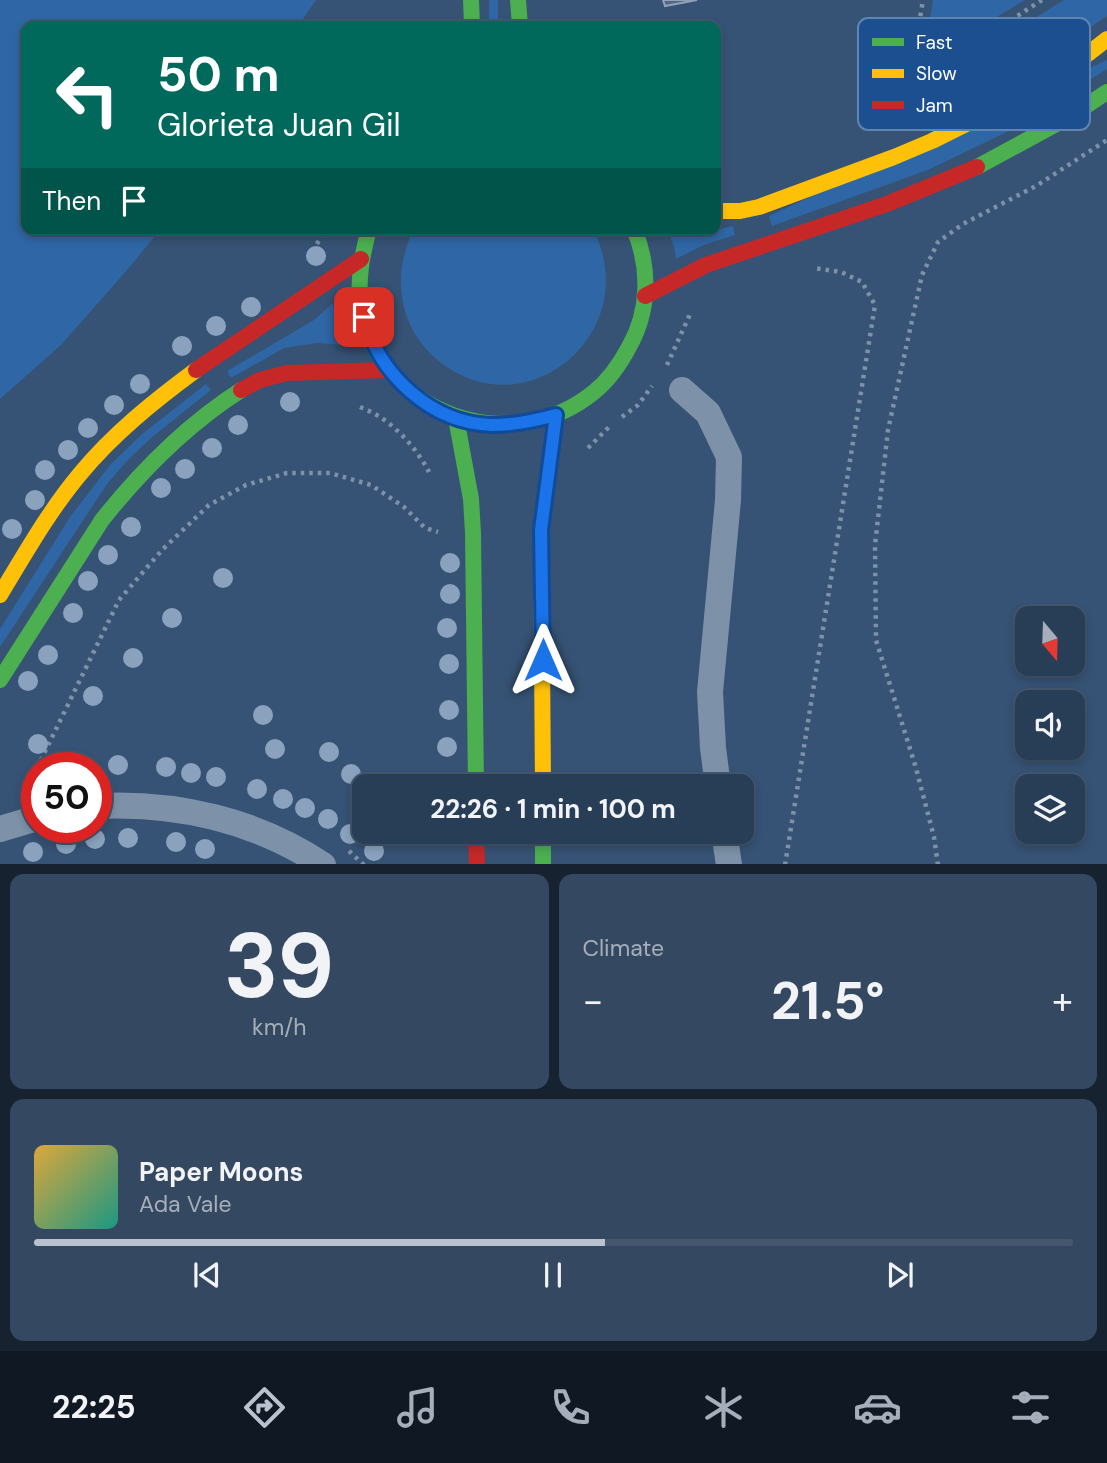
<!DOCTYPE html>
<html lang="en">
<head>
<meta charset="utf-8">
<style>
  body { margin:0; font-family:"DM Sans",sans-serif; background:#344961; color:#f1f3f6; height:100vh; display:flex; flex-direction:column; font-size:26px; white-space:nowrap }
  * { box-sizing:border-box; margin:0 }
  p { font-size:23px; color:#a5aeba }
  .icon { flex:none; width:38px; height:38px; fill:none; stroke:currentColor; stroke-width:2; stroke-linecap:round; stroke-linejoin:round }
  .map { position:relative; height:864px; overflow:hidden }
  .panel { display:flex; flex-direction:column; gap:10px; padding:10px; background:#162230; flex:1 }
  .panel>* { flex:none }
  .banner { position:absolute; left:21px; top:21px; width:700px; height:214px; border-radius:14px; box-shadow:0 4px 10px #0003,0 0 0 2px #44576d; background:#00695c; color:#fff; overflow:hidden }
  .needle { width:46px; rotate:161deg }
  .fabs { position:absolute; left:1015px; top:606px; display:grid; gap:14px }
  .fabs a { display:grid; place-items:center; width:70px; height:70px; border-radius:14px; background:#283e57; box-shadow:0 4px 10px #0003,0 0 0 2px #44576d; font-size:35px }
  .speed { position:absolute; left:21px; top:752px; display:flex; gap:14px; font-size:35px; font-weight:700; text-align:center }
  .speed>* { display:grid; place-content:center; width:91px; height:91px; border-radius:50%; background:#283e57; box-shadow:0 4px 10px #0003,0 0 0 2px #44576d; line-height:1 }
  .speed .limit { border:10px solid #d22; background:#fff; color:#111 }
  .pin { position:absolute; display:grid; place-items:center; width:60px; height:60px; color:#fff; margin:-30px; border-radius:14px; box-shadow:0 4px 10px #0006 }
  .me { position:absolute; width:77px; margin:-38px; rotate:0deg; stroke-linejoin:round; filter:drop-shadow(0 0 5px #0008) }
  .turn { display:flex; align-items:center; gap:24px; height:147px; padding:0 21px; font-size:32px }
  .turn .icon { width:91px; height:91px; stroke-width:2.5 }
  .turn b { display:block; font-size:49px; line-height:60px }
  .then { display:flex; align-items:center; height:66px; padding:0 21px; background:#0003; gap:14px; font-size:26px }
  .big { font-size:52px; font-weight:700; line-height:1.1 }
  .panel .widget { flex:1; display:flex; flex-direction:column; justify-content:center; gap:10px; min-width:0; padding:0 24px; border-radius:14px; background:#344961 }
  .panel .dial { align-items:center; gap:0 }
  .dial b { font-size:91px; line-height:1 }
  .song { display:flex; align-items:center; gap:21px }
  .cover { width:84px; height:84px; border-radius:10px; background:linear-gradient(135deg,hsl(40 70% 55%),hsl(170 70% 35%)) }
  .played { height:7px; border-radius:4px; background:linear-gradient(90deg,#b9c2ce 55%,#44576d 55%) }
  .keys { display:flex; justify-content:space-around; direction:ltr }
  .heat { display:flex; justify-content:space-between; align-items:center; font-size:38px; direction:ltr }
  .panel .tiles { flex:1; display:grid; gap:10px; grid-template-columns:1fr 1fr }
  .widget:last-child { grid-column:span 2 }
  .trip { position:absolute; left:352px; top:774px; width:402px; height:70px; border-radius:14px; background:#283e57; box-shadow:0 4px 10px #0003,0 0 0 2px #44576d; font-weight:700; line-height:70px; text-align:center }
  .tabs { display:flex; height:112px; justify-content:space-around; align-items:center; background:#101923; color:#a5aeba }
  .tabs .icon { width:49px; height:49px }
  .tabs .current { color:#b9c2ce }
  .tabs b { font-size:32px; color:#f1f3f6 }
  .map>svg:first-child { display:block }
  .green { fill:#2f66a5 }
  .building { fill:#526984; stroke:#92a2b6; stroke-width:2 }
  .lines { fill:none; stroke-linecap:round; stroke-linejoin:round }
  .path { stroke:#7d92a8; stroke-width:4.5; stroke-dasharray:3.5 5; stroke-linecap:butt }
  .street { stroke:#7d92a8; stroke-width:26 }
  .fast { stroke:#4caf50; stroke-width:16 }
  .slow { stroke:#ffc107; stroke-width:16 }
  .jam { stroke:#c62828; stroke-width:16 }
  .tree { fill:#8aa2be }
  .route-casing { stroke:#114b97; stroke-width:18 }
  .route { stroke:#1a73e8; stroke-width:12 }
  .key { fill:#1b4f8f; stroke:#5f84b1; stroke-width:2 }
  .key-label { font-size:19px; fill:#fff }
</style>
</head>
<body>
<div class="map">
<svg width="1107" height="865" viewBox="0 0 1107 865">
  <rect width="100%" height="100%" fill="#365274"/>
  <!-- green -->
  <g class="green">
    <polygon points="0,0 316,0 298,26 26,26 26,229 161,229 128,269 61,345 0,399"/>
    <rect x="489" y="0" width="9" height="26"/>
    <polygon points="933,0 1025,0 956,41 935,106 916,113"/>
    <polygon points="1064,0 1107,0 1107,16 1022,74 952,110 970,58"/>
    <polygon points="1107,60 1107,69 1009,131 928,170 772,226 769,216"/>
    <polygon points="733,226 735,235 704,245 676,259 674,247 669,232 702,233"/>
    <path d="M414 229H593C645 331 529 430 441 363 426 351 413 335 407 317 396 287 400 257 414 229Z"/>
    <polygon points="333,303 337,330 345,345 317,343 284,348 231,378 227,371 314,320"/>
    <polygon points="206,384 211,390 151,438 127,461 107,484 0,647 0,629 70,517 110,465 142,434"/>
  </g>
  <!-- building -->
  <polygon class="building" points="663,0 697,0 665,6"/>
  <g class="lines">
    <!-- path -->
    <g class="path">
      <polyline points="948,94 963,51 1042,0"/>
      <polyline points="901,114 909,106 916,42 923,0"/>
      <polyline points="317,244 325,229"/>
      <polyline points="667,365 691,312"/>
      <path d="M360 407C367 410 374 413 380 417 400 430 418 451 429 472"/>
      <polyline points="622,417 638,405 652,386"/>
      <polyline points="588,448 609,427"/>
      <polyline points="37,768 119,600 162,550 209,505 246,485 287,473 330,473 371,485 404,507 425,528 438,532"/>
      <polyline points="26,790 37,769"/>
      <polyline points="58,838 84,832"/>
      <polyline points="349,851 364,865"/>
      <polyline points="785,865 875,305 862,282 841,272 814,268"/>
      <polyline points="938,865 934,837 916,768 876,640 875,545 888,430 922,275 938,242 963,224 1036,186 1107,140"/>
    </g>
    <!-- street -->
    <g class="street">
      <polyline points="682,390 708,413 729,457 728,500 710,692 713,748 718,786"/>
      <path d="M96 806C176 802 256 820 323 865"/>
      <polyline points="0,829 37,818"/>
      <polyline points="724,831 729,865"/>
    </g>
    <!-- fast -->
    <g class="fast">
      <polyline points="471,0 472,26"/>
      <polyline points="518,0 520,26"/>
      <polyline points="977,167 1071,116 1107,92"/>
      <path d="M369 229C362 255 357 281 361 308 380 414 511 460 594 392 609 380 620 364 629 347 650 310 650 267 634 229"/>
      <polyline points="456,418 471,499 473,533 476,786"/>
      <polyline points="543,511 556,415"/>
      <path d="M0 680 102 520C141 471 188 424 241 390"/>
      <polyline points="543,831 543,865"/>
    </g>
    <!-- slow -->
    <g class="slow">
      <polyline points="716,211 740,211 759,207 894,157 932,141 994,110 1080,60 1107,39"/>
      <path d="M0 595C25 554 49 511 80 474 113 434 154 401 196 370"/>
      <polyline points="543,786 541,530 543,511"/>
    </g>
    <!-- jam -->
    <g class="jam">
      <polyline points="645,296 706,265 887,204 977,167"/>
      <polyline points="196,370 361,259"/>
      <polyline points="241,390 260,380 287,373 388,370"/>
      <polyline points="476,831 477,865"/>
    </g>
  </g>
  <!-- trees -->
  <g class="tree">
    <circle cx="316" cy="256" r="10"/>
    <circle cx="251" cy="307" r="10"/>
    <circle cx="216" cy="326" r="10"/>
    <circle cx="182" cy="346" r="10"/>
    <circle cx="140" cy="384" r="10"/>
    <circle cx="290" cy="402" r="10"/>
    <circle cx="114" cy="405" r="10"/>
    <circle cx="238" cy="425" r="10"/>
    <circle cx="88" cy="428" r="10"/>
    <circle cx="212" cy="448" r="10"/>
    <circle cx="68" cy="450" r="10"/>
    <circle cx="185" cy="469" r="10"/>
    <circle cx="45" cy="470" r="10"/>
    <circle cx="161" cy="488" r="10"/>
    <circle cx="35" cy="500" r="10"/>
    <circle cx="131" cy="527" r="10"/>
    <circle cx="12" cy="529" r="10"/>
    <circle cx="108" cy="555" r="10"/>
    <circle cx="450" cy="563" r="10"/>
    <circle cx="223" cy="578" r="10"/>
    <circle cx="88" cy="581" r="10"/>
    <circle cx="450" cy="594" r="10"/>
    <circle cx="73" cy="613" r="10"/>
    <circle cx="172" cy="618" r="10"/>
    <circle cx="447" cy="628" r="10"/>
    <circle cx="48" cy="655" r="10"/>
    <circle cx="133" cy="658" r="10"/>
    <circle cx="449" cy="664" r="10"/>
    <circle cx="28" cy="681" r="10"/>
    <circle cx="93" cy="696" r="10"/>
    <circle cx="449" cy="710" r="10"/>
    <circle cx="263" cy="715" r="10"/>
    <circle cx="38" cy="744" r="10"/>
    <circle cx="447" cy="747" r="10"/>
    <circle cx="275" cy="749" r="10"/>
    <circle cx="329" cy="752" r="10"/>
    <circle cx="118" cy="765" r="10"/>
    <circle cx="166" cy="767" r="10"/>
    <circle cx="191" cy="773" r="10"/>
    <circle cx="351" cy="774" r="10"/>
    <circle cx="216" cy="777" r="10"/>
    <circle cx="257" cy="789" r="10"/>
    <circle cx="283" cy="799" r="10"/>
    <circle cx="305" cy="808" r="10"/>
    <circle cx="328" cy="819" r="10"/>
    <circle cx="350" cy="834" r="10"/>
    <circle cx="128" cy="838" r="10"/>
    <circle cx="95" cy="839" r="10"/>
    <circle cx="176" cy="842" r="10"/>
    <circle cx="66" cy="844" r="10"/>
    <circle cx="205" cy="849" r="10"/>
    <circle cx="374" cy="851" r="10"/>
    <circle cx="33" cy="852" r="10"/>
  </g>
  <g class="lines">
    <defs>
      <path id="route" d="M364 317C379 375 431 423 492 425 514 425 534 421 556 415L541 530 543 660"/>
    </defs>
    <!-- route casing -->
    <use href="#route" class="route-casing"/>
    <!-- route -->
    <use href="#route" class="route"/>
  </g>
  <!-- legend -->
  <rect x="858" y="18" width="232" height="112" rx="10" class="key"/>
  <rect x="872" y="38" width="32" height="8" fill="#4caf50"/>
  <rect x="872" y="69" width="32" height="9" fill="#ffc107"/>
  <rect x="872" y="101" width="32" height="8" fill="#c62828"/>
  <g class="key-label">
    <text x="916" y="49">Fast</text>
    <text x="916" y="80">Slow</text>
    <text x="916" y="112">Jam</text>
  </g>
</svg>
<div class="fabs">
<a><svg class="needle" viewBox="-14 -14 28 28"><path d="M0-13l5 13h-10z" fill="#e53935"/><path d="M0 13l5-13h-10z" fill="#a5aeba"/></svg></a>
<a><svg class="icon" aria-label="sound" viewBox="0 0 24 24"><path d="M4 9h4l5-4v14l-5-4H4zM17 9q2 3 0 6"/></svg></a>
<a><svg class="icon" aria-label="layers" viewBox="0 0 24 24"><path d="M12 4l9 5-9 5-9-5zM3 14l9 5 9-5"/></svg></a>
</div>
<div class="speed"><div class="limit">50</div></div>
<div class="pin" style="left:364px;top:317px;background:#d93025"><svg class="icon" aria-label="arrive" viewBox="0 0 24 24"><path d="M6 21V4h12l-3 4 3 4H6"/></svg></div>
<svg class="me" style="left:543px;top:660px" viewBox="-20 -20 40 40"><path d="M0-17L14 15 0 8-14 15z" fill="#1a73e8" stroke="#fff" stroke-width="4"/></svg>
<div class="trip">22:26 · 1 min · 100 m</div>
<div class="banner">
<div class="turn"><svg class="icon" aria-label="left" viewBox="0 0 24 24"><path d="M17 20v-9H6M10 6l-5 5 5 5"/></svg><div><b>50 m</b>Glorieta Juan Gil</div></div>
<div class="then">Then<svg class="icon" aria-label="arrive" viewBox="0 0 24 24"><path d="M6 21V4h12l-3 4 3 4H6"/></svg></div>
</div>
</div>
<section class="panel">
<div class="tiles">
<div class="widget dial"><b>39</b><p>km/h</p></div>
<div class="widget"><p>Climate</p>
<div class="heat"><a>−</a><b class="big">21.5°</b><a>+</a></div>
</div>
<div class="widget">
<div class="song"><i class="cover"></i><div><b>Paper Moons</b><p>Ada Vale</p></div></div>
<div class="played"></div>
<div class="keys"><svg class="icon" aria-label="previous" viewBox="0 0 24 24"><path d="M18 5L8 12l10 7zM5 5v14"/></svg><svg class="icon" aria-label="pause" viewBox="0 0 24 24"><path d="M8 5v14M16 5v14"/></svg><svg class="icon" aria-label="next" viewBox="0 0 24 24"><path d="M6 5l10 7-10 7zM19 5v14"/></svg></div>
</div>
</div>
</section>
<nav class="tabs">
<b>22:25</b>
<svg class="icon current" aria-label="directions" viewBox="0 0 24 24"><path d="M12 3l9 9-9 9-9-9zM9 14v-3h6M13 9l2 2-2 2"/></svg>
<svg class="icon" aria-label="music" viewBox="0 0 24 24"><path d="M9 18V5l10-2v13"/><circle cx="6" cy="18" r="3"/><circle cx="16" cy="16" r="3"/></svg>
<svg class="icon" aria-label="phone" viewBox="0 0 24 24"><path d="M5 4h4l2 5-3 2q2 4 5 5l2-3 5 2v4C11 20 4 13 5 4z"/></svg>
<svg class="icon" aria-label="climate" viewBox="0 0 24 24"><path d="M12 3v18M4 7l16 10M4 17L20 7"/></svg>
<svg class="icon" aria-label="car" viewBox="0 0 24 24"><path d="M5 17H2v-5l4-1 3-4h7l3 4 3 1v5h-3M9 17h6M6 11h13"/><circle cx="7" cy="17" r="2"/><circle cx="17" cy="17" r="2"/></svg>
<svg class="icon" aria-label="filters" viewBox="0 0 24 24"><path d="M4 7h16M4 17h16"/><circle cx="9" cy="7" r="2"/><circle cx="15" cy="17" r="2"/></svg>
</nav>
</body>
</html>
